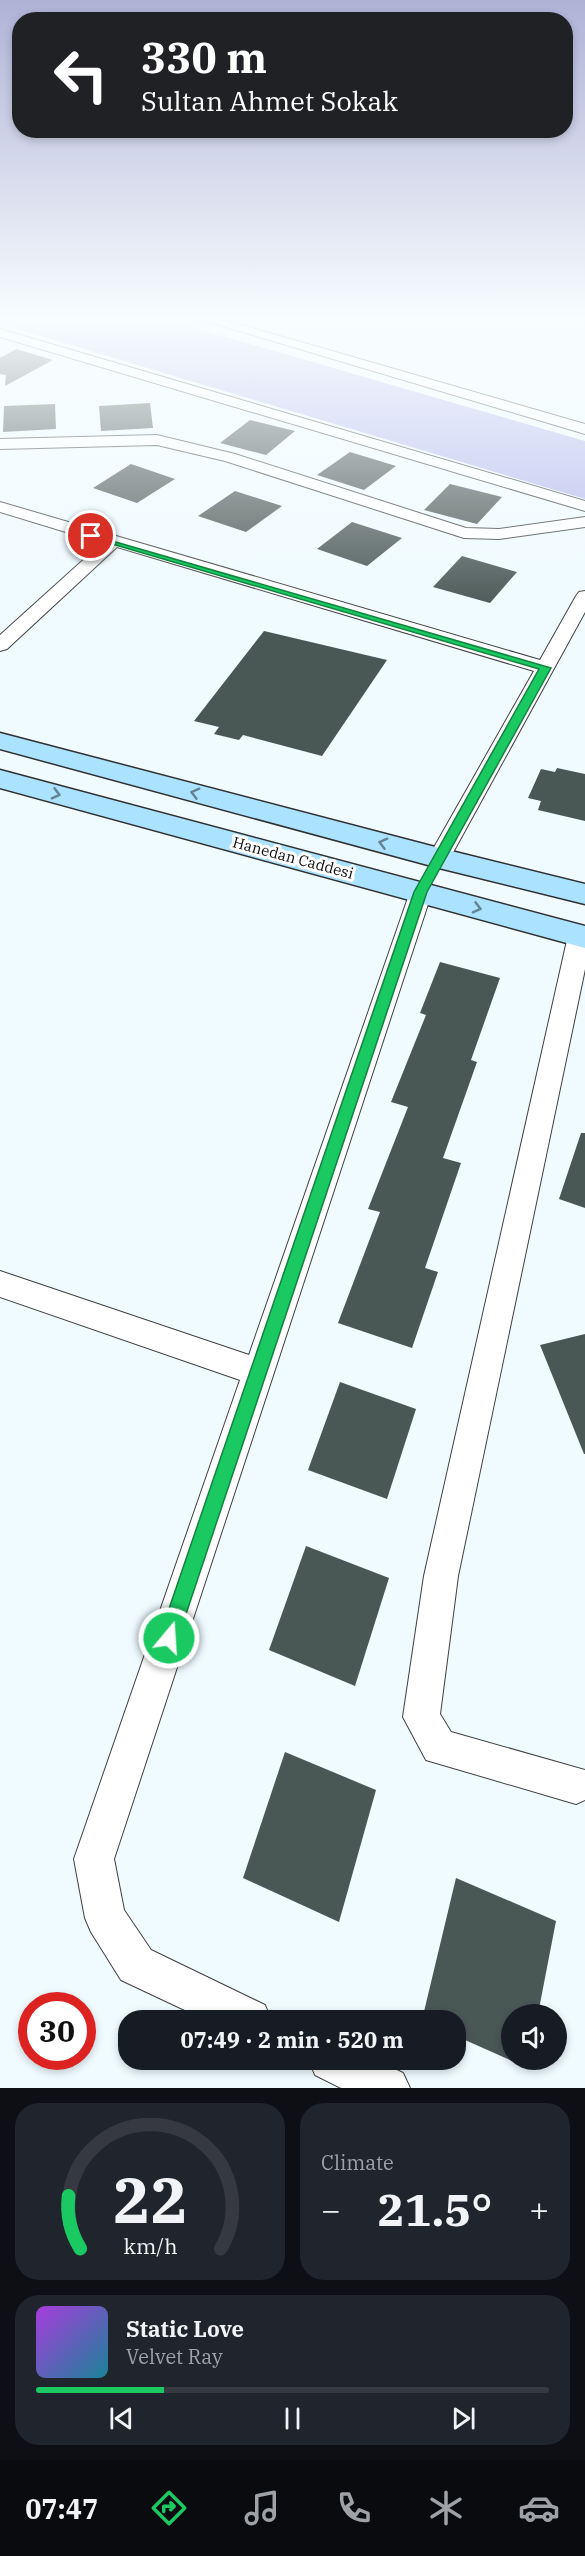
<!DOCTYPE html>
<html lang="en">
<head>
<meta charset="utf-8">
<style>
  body { margin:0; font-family:"IBM Plex Serif",serif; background:#20242c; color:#f1f3f6; height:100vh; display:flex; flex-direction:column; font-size:22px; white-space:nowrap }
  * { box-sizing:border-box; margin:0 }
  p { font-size:20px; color:#9ea1a6 }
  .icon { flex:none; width:33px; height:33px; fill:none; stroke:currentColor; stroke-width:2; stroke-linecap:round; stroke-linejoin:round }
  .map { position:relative; height:2088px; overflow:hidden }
  .sheet { display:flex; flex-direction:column; gap:15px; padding:15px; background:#0d0f14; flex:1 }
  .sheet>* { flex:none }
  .guide { position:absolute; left:12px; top:12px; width:561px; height:126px; border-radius:24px; box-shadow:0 3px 9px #0003; background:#202124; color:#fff; overflow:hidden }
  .controls { position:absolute; left:501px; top:2004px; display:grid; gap:12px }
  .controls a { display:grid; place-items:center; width:66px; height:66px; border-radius:50%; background:#171b24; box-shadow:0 3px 9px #0003; font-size:30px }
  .speed { position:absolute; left:18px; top:1992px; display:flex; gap:12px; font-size:30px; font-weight:700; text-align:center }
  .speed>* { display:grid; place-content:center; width:78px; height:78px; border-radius:50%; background:#171b24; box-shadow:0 3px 9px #0003; line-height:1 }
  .speed .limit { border:9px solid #d22; background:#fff; color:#111 }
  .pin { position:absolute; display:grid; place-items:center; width:51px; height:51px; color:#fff; margin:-26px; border:3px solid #fff; border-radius:50%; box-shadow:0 2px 6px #0007 }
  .me { position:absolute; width:66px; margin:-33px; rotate:18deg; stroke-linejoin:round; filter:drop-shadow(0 0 4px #0008) }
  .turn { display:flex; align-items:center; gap:21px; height:126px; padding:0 30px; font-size:27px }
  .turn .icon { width:78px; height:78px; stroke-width:2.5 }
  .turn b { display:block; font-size:42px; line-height:51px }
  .big { font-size:45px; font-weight:700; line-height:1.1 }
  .sheet .card { flex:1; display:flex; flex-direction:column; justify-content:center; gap:9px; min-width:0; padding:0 21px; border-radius:24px; background:#20242c }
  .sheet .dial { align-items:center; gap:0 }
  .dial svg { height:156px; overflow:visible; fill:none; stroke:#363941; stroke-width:7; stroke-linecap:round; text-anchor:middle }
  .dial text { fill:#f1f3f6; stroke:none }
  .song { display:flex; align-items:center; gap:18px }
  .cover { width:72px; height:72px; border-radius:9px; background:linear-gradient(135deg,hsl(280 70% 55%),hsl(190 70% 35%)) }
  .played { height:6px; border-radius:3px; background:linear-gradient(90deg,#1ac961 25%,#363941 25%) }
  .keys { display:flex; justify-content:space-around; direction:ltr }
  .heat { display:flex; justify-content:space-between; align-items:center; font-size:33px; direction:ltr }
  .sheet .tiles { flex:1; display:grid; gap:15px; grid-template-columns:1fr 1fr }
  .card:last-child { grid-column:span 2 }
  .trip { position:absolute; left:118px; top:2010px; width:348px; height:60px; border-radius:24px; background:#171b24; box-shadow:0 3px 9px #0003; font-weight:700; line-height:60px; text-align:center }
  .tabs { display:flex; height:96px; justify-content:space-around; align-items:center; background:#090b0e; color:#9ea1a6 }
  .tabs .icon { width:42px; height:42px }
  .tabs .selected { color:#1ac961 }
  .tabs b { font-size:27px; color:#f1f3f6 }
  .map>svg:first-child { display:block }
  .green { fill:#b5b9ed }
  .building { fill:#495755 }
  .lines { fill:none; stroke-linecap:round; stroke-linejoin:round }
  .street-casing { stroke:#414141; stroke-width:2 }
  .secondary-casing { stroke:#303030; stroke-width:3 }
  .street { fill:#fff; fill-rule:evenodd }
  .secondary { fill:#aae2ff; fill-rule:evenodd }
  .oneway { stroke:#648393 }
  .route { fill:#1ac961; stroke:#11833f; stroke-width:1.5 }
  .labels { text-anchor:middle; stroke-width:6; stroke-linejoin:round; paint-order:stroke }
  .street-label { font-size:15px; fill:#0e0e0e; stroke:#fff }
</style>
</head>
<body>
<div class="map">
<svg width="585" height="2088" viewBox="0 0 585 2088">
  <rect width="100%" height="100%" fill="#effbff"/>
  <!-- green -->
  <polygon class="green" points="5,319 164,319 585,441 585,499 4,325"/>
  <!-- building -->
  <g class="building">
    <polygon points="16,349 53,360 5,386 6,375 0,374 0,358"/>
    <polygon points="150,403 153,428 101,431 99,406"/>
    <polygon points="55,404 56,429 3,432 4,406"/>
    <polygon points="250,420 295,431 266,455 220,443"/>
    <polygon points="350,452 396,466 364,490 317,475"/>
    <polygon points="131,464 175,479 137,503 93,488"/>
    <polygon points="450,484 502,497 477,524 424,510"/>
    <polygon points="235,491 282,506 246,532 198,516"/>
    <polygon points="352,522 402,538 367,566 317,549"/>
    <polygon points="462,556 517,572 490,603 433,587"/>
    <polygon points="264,631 387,660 322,756 243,735 239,740 214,734 219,727 194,721"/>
    <polygon points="557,768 585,774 585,821 538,810 541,801 528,798 541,769 555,772"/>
    <polygon points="440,962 500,978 471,1060 477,1062 443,1158 461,1163 425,1268 438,1272 412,1348 338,1323 380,1212 368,1209 408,1107 391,1102 426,1015 420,1013"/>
    <polygon points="581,1133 585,1133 585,1208 559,1199"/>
    <polygon points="585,1334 585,1454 584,1454 540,1345"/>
    <polygon points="340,1382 416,1409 387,1499 308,1470"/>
    <polygon points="306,1546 389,1578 355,1686 269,1650"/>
    <polygon points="285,1752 376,1790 339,1922 243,1878"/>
    <polygon points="456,1878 556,1921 538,2014 512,2014 512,2061 456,2036 456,2020 422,2020"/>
  </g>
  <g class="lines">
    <defs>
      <g id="street">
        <polygon points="199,319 221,319 585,424 585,434"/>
        <polygon points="0,329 585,501 585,511 0,337"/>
        <polygon points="157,435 235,454 466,528 499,529 585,517 585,527 499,539 464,538 225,461 157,445 0,449 0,439"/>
        <polygon points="0,502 540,660 576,596 579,592 585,591 585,612 450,858 447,863 439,865 431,863 428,858 534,671 117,547 7,649 0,651 0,635 102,543 0,512"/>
        <polygon points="421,884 429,886 432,892 114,1859 124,1910 151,1950 265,2005 271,2020 206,2020 121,1980 91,1932 85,1918 74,1859 240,1380 0,1297 0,1271 249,1355 410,892 413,886"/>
        <polygon points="580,928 585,929 585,969 458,1576 440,1714 451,1732 585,1770 585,1800 576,1804 426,1760 403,1717 424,1576 568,936 572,930"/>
        <polygon points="309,2060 376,2060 403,2073 410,2088 341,2088 315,2075"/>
      </g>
      <g id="secondary">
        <polygon points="0,733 439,848 585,884 585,904 439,868 0,749"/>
        <polygon points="0,770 585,926 585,948 0,788"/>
      </g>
    </defs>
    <!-- street casing -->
    <use href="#street" class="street-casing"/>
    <!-- secondary casing -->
    <use href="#secondary" class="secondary-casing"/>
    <!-- street -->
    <use href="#street" class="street"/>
    <!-- secondary -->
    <use href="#secondary" class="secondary"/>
  </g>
  <!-- one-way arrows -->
  <defs><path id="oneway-chevron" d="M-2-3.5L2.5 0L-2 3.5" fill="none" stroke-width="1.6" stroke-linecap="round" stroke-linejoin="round" transform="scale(1.5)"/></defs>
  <g class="oneway">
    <use href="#oneway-chevron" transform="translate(195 793) rotate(-165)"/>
    <use href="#oneway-chevron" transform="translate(56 794) rotate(15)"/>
    <use href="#oneway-chevron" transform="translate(383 843) rotate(-165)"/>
    <use href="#oneway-chevron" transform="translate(477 908) rotate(15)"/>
  </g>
  <!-- sky -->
  <linearGradient id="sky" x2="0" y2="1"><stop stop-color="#afb2d6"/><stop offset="0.52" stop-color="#f8fdff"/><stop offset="1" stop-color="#f8fdff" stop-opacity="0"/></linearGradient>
  <rect width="585" height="612" fill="url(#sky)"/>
  <!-- route -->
  <polygon class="route" points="88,534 551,668 427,892 178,1638 175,1645 169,1647 162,1645 159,1638 414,892 539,669 88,537"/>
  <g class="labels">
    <!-- street labels -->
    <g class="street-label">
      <text transform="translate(293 858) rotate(15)" y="5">Hanedan Caddesi</text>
    </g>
  </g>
</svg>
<div class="controls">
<a><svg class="icon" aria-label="sound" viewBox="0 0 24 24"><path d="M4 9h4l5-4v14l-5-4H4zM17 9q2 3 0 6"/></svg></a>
</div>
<div class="speed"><div class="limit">30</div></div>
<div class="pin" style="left:91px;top:536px;background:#d93025"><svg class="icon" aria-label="arrive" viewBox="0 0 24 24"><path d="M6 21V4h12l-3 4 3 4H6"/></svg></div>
<svg class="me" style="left:169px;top:1638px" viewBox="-20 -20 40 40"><circle r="17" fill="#1ac961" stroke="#fff" stroke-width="3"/><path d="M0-11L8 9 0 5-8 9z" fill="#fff"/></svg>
<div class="trip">07:49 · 2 min · 520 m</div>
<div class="guide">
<div class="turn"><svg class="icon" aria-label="left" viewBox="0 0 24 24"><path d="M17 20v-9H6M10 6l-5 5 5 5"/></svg><div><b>330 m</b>Sultan Ahmet Sokak</div></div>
</div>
</div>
<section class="sheet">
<div class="tiles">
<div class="card dial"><svg viewBox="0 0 100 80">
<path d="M14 69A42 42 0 1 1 86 69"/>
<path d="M14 69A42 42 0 0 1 8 42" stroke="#1ac961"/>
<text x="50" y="56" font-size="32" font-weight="700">22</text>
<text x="50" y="72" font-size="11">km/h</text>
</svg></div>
<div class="card"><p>Climate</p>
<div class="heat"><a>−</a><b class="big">21.5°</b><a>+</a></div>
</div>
<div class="card">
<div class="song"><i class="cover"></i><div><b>Static Love</b><p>Velvet Ray</p></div></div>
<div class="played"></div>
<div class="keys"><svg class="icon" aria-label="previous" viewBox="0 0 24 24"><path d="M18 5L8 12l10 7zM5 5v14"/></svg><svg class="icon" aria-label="pause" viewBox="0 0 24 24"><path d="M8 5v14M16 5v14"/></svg><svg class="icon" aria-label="next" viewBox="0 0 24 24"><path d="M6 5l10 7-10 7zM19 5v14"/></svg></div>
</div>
</div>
</section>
<nav class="tabs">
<b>07:47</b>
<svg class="icon selected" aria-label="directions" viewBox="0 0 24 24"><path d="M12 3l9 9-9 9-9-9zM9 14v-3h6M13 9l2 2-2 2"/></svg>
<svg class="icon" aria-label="music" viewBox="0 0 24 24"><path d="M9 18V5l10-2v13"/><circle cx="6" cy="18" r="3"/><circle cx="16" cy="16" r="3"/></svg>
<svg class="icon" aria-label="phone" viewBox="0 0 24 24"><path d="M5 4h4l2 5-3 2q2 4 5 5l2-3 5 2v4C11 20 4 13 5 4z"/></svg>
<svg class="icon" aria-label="climate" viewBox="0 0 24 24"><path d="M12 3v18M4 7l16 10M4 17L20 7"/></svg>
<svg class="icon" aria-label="car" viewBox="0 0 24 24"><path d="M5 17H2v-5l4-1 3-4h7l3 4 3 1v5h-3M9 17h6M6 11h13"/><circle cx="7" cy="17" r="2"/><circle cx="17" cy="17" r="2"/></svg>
</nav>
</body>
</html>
